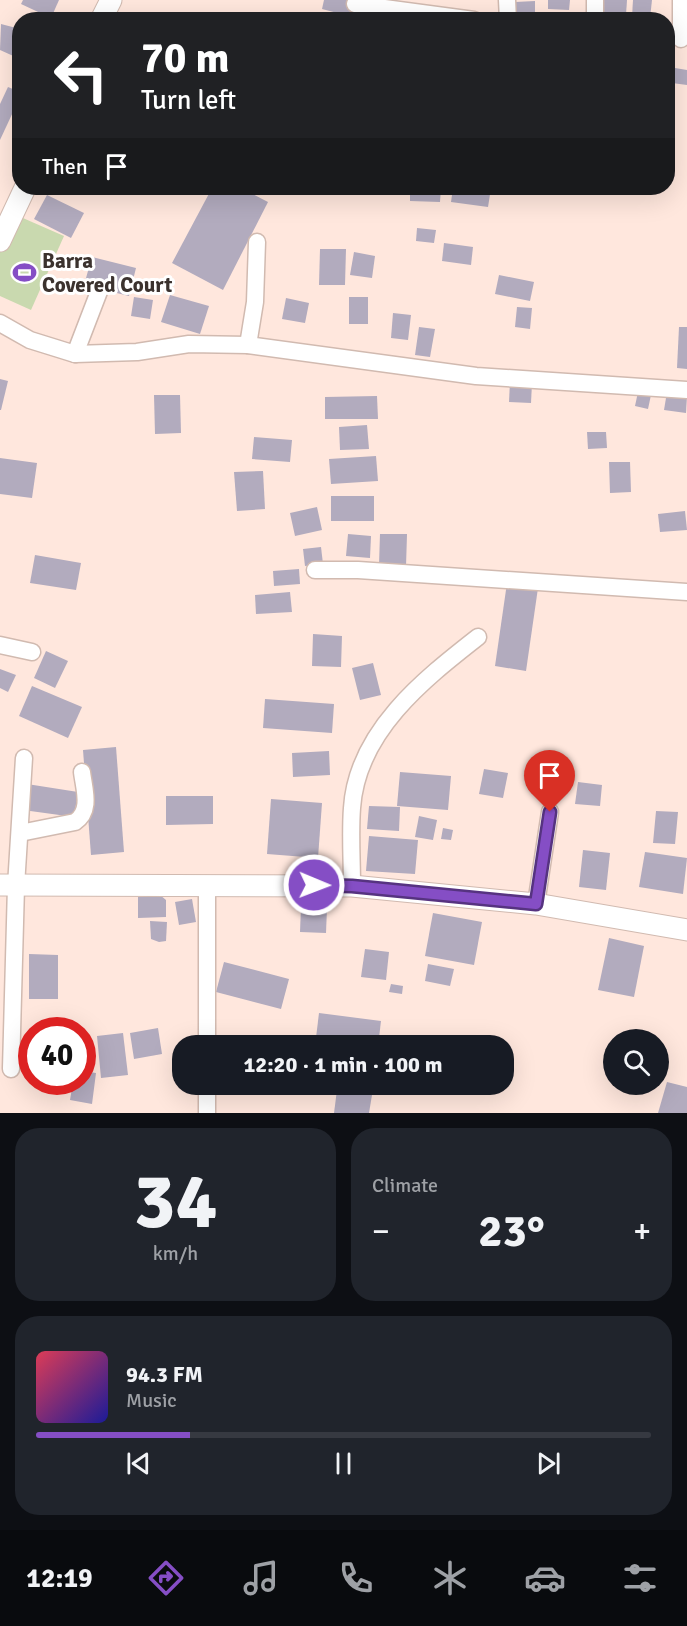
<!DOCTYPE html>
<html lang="en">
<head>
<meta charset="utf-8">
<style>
  body { margin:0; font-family:Signika,sans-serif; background:#20242c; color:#f1f3f6; height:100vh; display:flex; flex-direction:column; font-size:22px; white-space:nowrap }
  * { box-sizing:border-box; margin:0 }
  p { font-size:20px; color:#9ea1a6 }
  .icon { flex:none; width:33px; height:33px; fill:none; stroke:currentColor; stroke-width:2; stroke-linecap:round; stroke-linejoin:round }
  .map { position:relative; height:1113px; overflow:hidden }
  .sheet { display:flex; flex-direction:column; gap:15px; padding:15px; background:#0d0f14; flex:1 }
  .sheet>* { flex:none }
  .hud { position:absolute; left:12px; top:12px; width:663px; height:183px; border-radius:24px; box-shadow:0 6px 24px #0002; background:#202124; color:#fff; overflow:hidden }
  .buttons { position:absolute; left:603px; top:1029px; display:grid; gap:12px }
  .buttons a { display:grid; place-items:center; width:66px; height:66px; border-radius:50%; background:#171b24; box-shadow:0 6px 24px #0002; font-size:30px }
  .speed { position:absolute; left:18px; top:1017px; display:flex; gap:12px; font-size:30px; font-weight:700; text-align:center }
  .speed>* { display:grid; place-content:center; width:78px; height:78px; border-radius:50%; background:#171b24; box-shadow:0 6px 24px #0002; line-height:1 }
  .speed .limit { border:9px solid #d22; background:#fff; color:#111 }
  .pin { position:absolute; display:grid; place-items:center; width:51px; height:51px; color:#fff; margin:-62px -26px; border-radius:50% 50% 50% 0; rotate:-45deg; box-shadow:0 0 6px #0007 }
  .pin .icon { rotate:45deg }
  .me { position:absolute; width:66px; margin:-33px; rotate:91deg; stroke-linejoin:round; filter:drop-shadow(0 0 4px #0008) }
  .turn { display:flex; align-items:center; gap:21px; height:126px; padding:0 30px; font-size:27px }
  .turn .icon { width:78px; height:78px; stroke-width:2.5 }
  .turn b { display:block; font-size:42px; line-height:51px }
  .then { display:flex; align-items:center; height:57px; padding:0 30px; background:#0003; gap:12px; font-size:22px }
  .big { font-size:45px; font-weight:800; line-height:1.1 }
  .sheet .card { flex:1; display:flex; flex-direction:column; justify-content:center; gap:9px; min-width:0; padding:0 21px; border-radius:24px; background:#20242c }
  .sheet .dial { align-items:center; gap:0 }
  .dial b { font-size:78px; line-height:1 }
  .song { display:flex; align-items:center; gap:18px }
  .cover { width:72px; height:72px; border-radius:9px; background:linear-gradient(135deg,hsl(350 70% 55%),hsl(240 70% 35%)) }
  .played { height:6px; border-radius:3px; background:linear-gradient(90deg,#854ec5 25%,#363941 25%) }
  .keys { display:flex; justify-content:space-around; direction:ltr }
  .heat { display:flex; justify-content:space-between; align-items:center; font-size:33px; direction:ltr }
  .sheet .tiles { flex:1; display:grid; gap:15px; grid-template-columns:1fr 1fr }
  .card:last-child { grid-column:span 2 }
  .trip { position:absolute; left:172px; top:1035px; width:342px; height:60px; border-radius:24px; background:#171b24; box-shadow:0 6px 24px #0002; font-weight:800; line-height:60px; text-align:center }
  .tab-bar { display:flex; height:96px; justify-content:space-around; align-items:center; background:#090b0e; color:#9ea1a6 }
  .tab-bar .icon { width:42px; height:42px }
  .tab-bar .selected { color:#854ec5 }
  .tab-bar b { font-size:27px; color:#f1f3f6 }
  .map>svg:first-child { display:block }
  .green { fill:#c9d9af }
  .building { fill:#b2abbe }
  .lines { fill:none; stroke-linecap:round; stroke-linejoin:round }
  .minor-casing { stroke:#d1bab0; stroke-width:19 }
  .tertiary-casing { stroke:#d1bab0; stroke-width:23 }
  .minor { stroke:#fff; stroke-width:16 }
  .tertiary { stroke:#fff; stroke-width:21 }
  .route-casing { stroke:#563380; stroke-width:15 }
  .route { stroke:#854ec5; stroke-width:10 }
  .labels { text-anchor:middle; stroke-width:6; stroke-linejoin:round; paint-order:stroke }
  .poi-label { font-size:21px; font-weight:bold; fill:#3b322e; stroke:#fff; text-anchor:start }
</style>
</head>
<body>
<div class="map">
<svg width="687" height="1113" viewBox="0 0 687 1113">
  <rect width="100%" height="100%" fill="#ffe7dd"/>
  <!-- green -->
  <polygon class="green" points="16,215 64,236 31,310 0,296 0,251"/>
  <!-- building -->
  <g class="building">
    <polygon points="23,0 59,0 51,18 21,4"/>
    <polygon points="324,0 354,0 349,16 322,9"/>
    <polygon points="548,0 570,0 569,10 548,9"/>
    <polygon points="597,0 627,0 626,15 596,13"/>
    <polygon points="633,0 652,0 650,18 632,17"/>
    <polygon points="535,1 535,12 515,12 515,2"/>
    <polygon points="1,24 20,29 20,59 0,50"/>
    <polygon points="675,68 687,70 687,85 672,83"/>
    <polygon points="8,87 20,92 20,97 0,140 0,104"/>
    <polygon points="212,188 241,188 268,202 223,290 172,263"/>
    <polygon points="410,188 441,188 440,202 410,201"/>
    <polygon points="453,188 491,188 488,207 451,202"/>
    <polygon points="47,195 84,213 71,238 34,219"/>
    <polygon points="417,228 436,230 434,243 416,241"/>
    <polygon points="444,243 473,247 471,265 442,261"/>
    <polygon points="320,249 346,249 345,285 319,285"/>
    <polygon points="354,252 375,256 372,278 350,275"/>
    <polygon points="92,257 136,268 129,296 84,285"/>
    <polygon points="499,275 534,282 530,301 495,294"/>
    <polygon points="170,295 209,306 200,334 161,322"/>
    <polygon points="134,297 153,300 150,319 131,316"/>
    <rect x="349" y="297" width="19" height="27"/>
    <polygon points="286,298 309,303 305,323 282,319"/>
    <polygon points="517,307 532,308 530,329 515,327"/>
    <polygon points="393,313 411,315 408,340 391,338"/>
    <polygon points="419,327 435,329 430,357 415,355"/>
    <polygon points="679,327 687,327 687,369 677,368"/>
    <polygon points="0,379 8,381 1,410 0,410"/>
    <polygon points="510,381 532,383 531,403 509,402"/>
    <polygon points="638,392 651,395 648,409 635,406"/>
    <polygon points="667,392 687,395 686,413 664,410"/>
    <polygon points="154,395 180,395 181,433 155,434"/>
    <polygon points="377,396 378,419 325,419 325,397"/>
    <polygon points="367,425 369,449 340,450 339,427"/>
    <polygon points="587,432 606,432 607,448 588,449"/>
    <polygon points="254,437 292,440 290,462 252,459"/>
    <polygon points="376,456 378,481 331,484 329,459"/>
    <polygon points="0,458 37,463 32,498 0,494"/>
    <polygon points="609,462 630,462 631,492 610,493"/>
    <polygon points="263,471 265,509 237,511 234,472"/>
    <rect x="331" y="496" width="43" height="25"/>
    <polygon points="317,507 322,530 295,536 290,513"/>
    <polygon points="685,511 687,530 660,532 658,514"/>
    <polygon points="348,534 371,536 370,558 346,556"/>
    <polygon points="380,534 407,534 406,566 379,565"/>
    <polygon points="321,547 323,564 305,566 303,549"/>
    <polygon points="35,555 81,563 76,590 30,583"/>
    <polygon points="299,569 300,584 274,586 273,571"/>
    <polygon points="507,583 538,588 526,671 495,666"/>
    <polygon points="290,592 292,612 256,614 255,595"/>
    <polygon points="313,634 342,636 341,667 312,666"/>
    <polygon points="46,651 68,661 55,688 34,678"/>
    <polygon points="373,663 381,695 360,700 352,668"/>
    <polygon points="0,669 16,675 8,692 0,688"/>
    <polygon points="32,686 82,707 68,738 19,716"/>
    <polygon points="265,699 334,704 332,733 263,728"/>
    <polygon points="116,747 124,852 91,855 83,750"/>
    <polygon points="329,751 330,775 293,777 292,753"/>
    <polygon points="484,769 508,773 503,798 479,794"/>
    <polygon points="400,772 451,776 448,810 397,806"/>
    <polygon points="578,782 602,785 600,806 575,804"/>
    <polygon points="27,784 78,792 74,817 23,810"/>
    <polygon points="166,796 213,796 213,824 166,825"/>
    <polygon points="271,799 322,803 318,858 267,854"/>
    <polygon points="369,806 400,807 399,831 367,829"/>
    <polygon points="656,811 678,812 675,844 653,843"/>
    <polygon points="419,816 437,820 433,840 415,837"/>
    <polygon points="443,828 453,830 451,840 441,839"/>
    <polygon points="369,836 418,840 415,874 366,871"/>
    <polygon points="583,850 610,853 606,890 579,887"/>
    <polygon points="645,852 687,858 683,894 639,887"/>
    <polygon points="160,895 166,900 166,917 138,918 138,897"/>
    <polygon points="192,899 196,922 179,925 175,902"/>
    <polygon points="301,907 327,908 326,933 300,932"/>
    <polygon points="433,913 482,922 474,965 425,956"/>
    <polygon points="150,921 167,922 166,941 159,942 151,939"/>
    <polygon points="609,938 644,946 634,997 598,990"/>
    <polygon points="365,949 389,952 386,980 361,977"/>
    <polygon points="29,954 58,955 58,999 29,999"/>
    <polygon points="224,962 289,979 281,1009 216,992"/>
    <polygon points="428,964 454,969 450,986 425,981"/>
    <polygon points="391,984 403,986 402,994 389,992"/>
    <polygon points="319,1013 381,1021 378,1046 315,1046"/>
    <polygon points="158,1028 162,1054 134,1059 130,1033"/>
    <polygon points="123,1033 128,1075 101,1078 97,1036"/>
    <polygon points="82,1071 96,1073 92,1104 70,1100 73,1082 82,1082"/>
    <polygon points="667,1082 687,1087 687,1113 658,1113"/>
    <polygon points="409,1084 443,1084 442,1095 409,1092"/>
    <polygon points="337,1090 372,1095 369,1113 334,1113"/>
  </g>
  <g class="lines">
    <defs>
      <g id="minor">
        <polyline points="507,0 508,20"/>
        <polyline points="595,0 595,20"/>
        <polyline points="355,4 474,20"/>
        <polyline points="681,39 681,0"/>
        <polyline points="0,323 30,340 75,354 137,352 189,344 248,345 476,376 687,390"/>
        <polyline points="248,345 255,302 257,242"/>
        <polyline points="75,354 100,289"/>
        <polyline points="315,570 358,570 687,592"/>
        <polyline points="0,645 32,652"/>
        <path d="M20 833 75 822C92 811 84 789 82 772"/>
        <polyline points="207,885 207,1046"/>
        <path d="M352 886C352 860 350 834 352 808 357 732 423 680 478 637"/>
        <polyline points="536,904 550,812"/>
        <polyline points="11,1069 16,886 24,758"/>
        <polyline points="207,1113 207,1084"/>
      </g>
      <g id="tertiary">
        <polyline points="101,20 111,0"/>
        <polyline points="0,241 25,188"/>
        <polyline points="0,885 352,886 536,904 687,930"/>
      </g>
    </defs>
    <!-- minor casing -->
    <use href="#minor" class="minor-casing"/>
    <!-- tertiary casing -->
    <use href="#tertiary" class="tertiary-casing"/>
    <!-- minor -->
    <use href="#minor" class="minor"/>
    <!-- tertiary -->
    <use href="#tertiary" class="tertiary"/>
  </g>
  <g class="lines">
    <defs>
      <polyline id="route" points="314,885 352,886 536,904 550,812"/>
    </defs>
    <!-- route casing -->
    <use href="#route" class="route-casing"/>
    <!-- route -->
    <use href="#route" class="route"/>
  </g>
  <!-- icons -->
  <defs>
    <symbol id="stadium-bare" viewBox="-9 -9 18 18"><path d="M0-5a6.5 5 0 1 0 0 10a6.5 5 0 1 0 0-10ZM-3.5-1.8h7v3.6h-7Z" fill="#854ec5" stroke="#fff" stroke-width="2.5" paint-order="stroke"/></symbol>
  </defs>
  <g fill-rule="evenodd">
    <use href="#stadium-bare" x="8" y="256" width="33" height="33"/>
  </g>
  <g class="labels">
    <!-- poi labels -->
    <g class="poi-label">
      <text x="42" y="268">Barra<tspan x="42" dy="24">Covered Court</tspan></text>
    </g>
  </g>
</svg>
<div class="buttons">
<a><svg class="icon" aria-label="search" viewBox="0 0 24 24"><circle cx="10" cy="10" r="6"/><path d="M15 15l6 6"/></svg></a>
</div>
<div class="speed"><div class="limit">40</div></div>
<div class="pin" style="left:550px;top:812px;background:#d93025"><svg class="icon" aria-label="arrive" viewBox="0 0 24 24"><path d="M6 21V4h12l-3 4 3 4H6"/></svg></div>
<svg class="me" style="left:314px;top:885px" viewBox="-20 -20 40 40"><circle r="17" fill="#854ec5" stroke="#fff" stroke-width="3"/><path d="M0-11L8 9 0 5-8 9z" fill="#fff"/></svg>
<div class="trip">12:20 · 1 min · 100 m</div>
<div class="hud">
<div class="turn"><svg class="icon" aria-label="left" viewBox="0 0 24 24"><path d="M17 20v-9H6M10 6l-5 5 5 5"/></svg><div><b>70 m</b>Turn left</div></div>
<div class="then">Then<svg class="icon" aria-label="arrive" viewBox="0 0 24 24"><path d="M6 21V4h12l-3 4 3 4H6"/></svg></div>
</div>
</div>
<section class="sheet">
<div class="tiles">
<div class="card dial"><b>34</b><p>km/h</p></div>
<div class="card"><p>Climate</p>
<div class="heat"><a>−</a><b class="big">23°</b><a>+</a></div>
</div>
<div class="card">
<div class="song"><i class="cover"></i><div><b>94.3 FM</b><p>Music</p></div></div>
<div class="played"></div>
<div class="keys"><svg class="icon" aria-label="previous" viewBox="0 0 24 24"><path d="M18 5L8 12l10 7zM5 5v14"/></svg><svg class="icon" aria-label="pause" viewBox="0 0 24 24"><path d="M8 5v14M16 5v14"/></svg><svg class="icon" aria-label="next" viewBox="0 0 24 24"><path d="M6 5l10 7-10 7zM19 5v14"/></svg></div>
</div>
</div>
</section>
<nav class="tab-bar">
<b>12:19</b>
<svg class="icon selected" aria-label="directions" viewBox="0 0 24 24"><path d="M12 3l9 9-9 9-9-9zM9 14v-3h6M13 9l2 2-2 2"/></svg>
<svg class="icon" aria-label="music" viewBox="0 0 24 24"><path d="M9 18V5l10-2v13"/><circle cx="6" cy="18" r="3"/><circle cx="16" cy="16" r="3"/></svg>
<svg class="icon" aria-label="phone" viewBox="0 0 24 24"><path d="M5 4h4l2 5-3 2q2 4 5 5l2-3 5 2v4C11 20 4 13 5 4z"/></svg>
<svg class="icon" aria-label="climate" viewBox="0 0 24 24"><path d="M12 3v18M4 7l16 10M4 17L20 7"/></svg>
<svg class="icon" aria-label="car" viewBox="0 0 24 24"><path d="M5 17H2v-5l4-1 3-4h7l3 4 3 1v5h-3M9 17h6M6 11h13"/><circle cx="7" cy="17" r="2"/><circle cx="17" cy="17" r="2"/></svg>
<svg class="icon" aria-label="filters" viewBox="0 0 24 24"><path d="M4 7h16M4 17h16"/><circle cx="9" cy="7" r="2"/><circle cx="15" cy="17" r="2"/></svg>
</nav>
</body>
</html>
